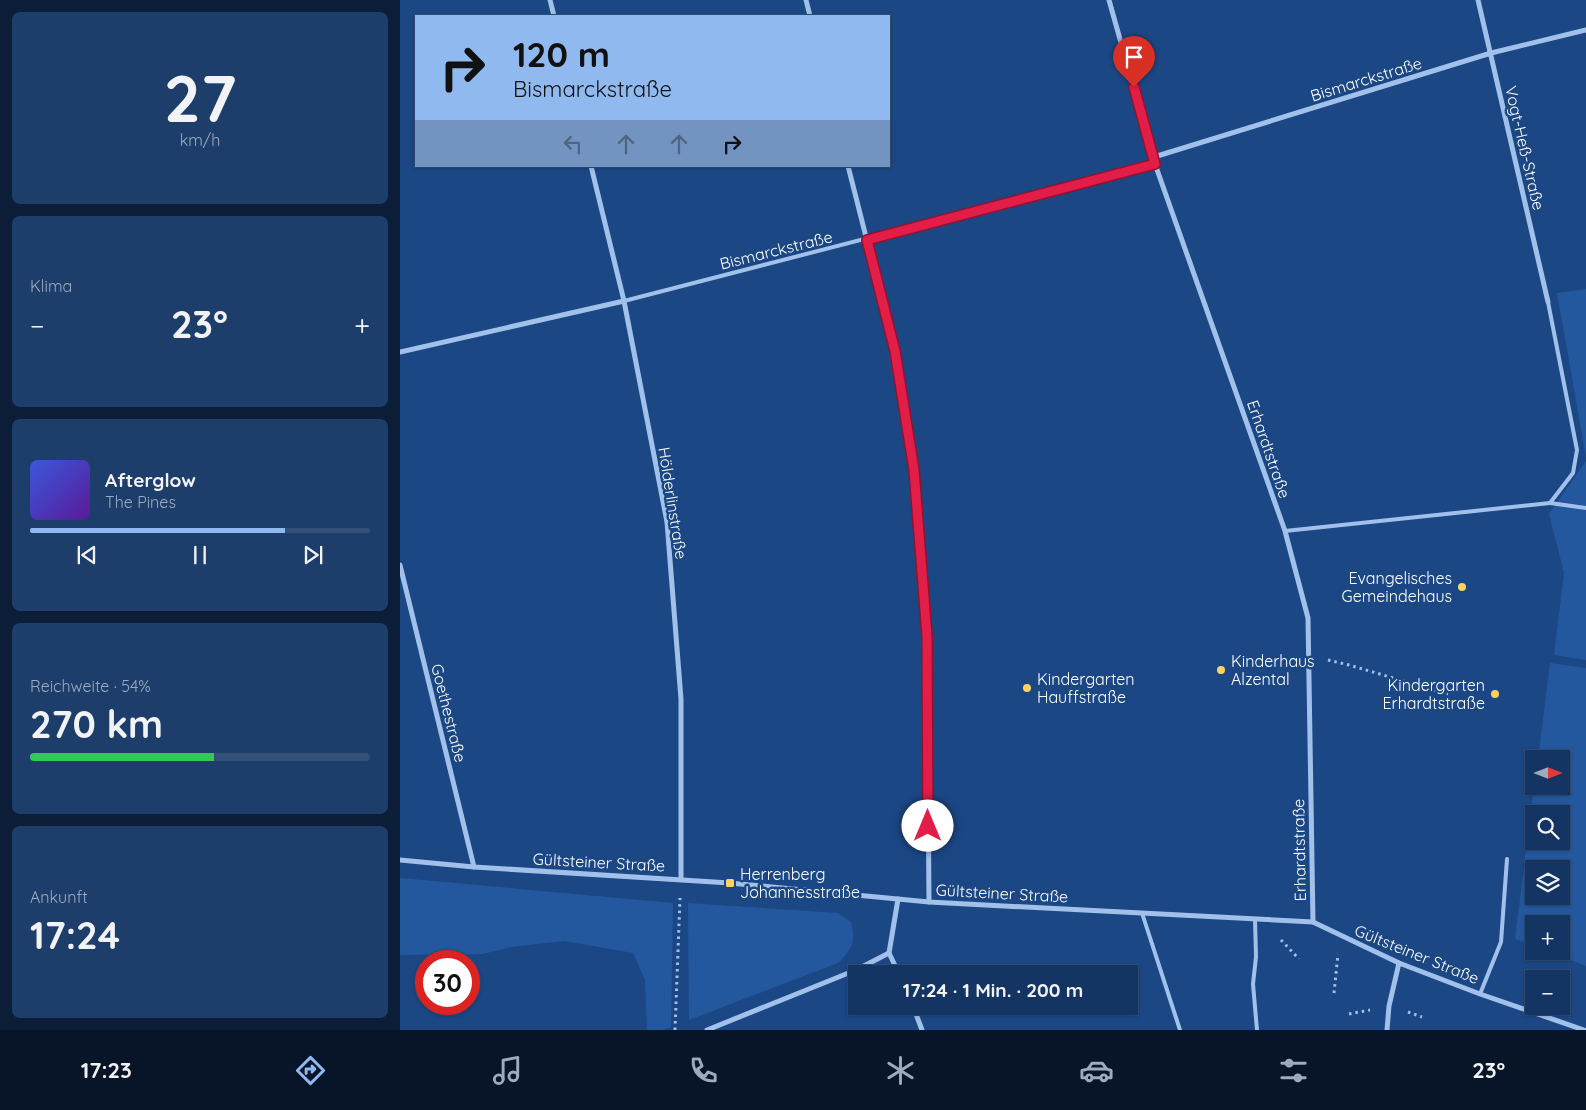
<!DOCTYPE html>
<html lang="de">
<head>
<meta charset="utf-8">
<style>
  body { margin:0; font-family:Quicksand,sans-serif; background:#1d3d6a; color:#f1f3f6; height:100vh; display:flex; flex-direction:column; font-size:19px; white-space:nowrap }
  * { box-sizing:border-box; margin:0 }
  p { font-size:16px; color:#9dabbf }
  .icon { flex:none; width:28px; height:28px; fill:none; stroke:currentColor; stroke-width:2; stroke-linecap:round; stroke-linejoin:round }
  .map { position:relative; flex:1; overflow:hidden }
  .sheet { display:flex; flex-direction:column; gap:12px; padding:12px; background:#0b1d37; width:400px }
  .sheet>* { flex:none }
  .banner { position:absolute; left:15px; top:15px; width:475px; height:152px; border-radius:0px; box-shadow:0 1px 4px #0004,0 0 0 1px #335078; background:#90b9f0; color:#111; overflow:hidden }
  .needle { width:32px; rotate:90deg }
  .controls { position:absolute; left:1125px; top:750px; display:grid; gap:10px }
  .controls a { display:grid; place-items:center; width:45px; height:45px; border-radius:0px; background:#143564; box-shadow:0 1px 4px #0004,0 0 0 1px #335078; font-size:25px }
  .speed { position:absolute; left:15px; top:950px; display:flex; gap:10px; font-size:25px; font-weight:700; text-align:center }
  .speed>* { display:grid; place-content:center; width:65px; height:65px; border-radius:50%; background:#143564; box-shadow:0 1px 4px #0004,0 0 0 1px #335078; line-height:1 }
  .speed .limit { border:8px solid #d22; background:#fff; color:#111 }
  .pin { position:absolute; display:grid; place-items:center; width:42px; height:42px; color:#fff; margin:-51px -21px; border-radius:50% 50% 50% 0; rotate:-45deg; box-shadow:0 0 5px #0007 }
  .pin .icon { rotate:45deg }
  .me { position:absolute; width:55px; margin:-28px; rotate:0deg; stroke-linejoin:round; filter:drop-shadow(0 0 4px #0008) }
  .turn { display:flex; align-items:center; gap:18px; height:105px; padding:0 15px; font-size:22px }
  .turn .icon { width:65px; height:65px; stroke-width:2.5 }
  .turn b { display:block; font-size:35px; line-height:42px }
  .lanes { display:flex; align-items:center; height:48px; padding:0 15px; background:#0003; justify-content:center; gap:25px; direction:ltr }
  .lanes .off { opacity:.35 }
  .big { font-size:38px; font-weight:700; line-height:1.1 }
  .sheet .card { flex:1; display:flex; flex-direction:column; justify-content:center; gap:8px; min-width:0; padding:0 18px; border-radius:8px; background:#1d3d6a }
  .sheet .dial { align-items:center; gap:0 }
  .dial b { font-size:65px; line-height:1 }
  .song { display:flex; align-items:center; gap:15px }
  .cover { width:60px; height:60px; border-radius:8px; background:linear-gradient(135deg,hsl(230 70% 55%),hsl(270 70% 35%)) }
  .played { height:5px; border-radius:2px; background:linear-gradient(90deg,#90b9f0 75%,#335078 75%) }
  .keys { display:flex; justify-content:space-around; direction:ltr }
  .heat { display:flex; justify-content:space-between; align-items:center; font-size:28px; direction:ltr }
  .charge { height:8px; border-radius:4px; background:linear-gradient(90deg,#34c759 54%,#335078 0) }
  .trip { position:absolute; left:448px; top:965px; width:290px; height:50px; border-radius:0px; background:#143564; box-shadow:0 1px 4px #0004,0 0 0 1px #335078; font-weight:700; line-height:50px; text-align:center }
  .dock { display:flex; height:80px; justify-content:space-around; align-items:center; background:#081528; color:#9dabbf }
  .dock .icon { width:35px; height:35px }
  .dock .active { color:#90b9f0 }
  .dock b { font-size:22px; color:#f1f3f6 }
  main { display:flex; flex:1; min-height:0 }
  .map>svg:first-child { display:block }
  .green { fill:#24589e; fill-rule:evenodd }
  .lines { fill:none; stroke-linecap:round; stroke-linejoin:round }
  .path { stroke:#a1c1eb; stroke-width:3; stroke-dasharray:2.5 4; stroke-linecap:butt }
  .service { stroke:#a1c1eb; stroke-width:4 }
  .minor { stroke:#a1c1eb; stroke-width:5 }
  .route-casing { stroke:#92132f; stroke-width:12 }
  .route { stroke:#e11d48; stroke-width:9 }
  .poi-dot { fill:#fdd35e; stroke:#1b4785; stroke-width:2 }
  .labels { text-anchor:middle; stroke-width:5; stroke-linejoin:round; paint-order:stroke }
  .street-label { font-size:16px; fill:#fff; stroke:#1b4785 }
  .poi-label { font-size:16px; fill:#fff; stroke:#1b4785; text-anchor:start }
</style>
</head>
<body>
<main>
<section class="sheet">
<div class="card dial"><b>27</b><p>km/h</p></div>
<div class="card"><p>Klima</p>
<div class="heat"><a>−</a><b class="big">23°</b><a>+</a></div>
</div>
<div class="card">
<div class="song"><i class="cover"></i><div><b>Afterglow</b><p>The Pines</p></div></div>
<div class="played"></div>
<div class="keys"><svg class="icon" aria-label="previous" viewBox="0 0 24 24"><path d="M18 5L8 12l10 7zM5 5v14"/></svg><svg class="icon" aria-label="pause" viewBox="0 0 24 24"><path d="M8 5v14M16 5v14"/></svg><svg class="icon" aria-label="next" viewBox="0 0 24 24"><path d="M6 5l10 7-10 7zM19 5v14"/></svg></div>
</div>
<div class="card"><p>Reichweite · 54%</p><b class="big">270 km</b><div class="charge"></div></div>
<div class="card"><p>Ankunft</p><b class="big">17:24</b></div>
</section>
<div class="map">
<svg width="1186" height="1030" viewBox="0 0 1186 1030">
  <rect width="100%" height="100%" fill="#1b4785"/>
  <!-- green -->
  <g class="green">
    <polygon points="1186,289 1186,457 1157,293"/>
    <polygon points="1186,461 1186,660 1154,655 1164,573 1149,514"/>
    <path d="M1150 663 1186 668V966L1148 951H1161V924H1134V946L1115 939 1134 786H1161V759H1138ZM1134 814H1161V841H1134ZM1134 869H1161V896H1134Z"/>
    <polygon points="0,878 273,903 271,1027 264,1030 247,1030 245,980 233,953 164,941 111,947 83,954 0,955"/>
    <path d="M288 903 438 913 451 922C456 942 452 949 438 963L289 1020Z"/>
  </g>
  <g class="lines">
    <!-- path -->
    <g class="path">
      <polyline points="928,660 949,665 1048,694"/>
      <polyline points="881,940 899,959"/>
      <polyline points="934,993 938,954"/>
      <polyline points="1008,1012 1022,1017"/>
      <polyline points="949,1014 970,1010"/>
      <polyline points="275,1030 280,898"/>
    </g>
    <!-- service -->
    <g class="service">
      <polyline points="224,301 755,164"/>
      <polyline points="1148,302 1177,450 1173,473 1150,503 1186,508"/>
      <polyline points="885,531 1150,503"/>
      <polyline points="742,913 780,1030"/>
      <polyline points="855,919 856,957 853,984 857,1030"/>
      <polyline points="1080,994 1101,942 1107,859"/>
    </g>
    <!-- minor -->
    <g class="minor">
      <polyline points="150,0 154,16"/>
      <polyline points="406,0 410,16"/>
      <polyline points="709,0 755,164 885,531 908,618 913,922"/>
      <polyline points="1078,0 1148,302"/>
      <polyline points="754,157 1091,53 1186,30"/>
      <polyline points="191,166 224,301 267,522 281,699 281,879"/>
      <polyline points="448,166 495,351 514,470 527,636 529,902"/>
      <polyline points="0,352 224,301"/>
      <polyline points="0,565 74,867"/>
      <polyline points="0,860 74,867 330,883 529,902 913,922 999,963 1080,994 1184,1030"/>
      <polyline points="498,899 489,953 499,974"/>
      <polyline points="513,1006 522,1030"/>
      <polyline points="307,1030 456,970 489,953"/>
      <polyline points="987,1030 989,1006 999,963"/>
    </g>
  </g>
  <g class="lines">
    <defs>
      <polyline id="route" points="528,826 527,636 514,470 495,351 467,240 755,164 734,87"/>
    </defs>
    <!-- route casing -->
    <use href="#route" class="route-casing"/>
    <!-- route -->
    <use href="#route" class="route"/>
  </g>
  <!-- markers -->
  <g class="poi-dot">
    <circle cx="1062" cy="587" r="5"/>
    <circle cx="821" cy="670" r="5"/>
    <circle cx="627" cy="688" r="5"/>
    <circle cx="1095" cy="694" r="5"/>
    <rect x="325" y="878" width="10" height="10" rx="2.5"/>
  </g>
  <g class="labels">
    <!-- street labels -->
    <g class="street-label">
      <text transform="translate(966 79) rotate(-17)" y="6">Bismarckstraße</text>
      <text transform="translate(1125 148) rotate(77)" y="6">Vogt-Heß-Straße</text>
      <text transform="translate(376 250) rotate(-14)" y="6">Bismarckstraße</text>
      <text transform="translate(869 449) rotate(71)" y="6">Erhardtstraße</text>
      <text transform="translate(273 503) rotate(81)" y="6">Hölderlinstraße</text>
      <text transform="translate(49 713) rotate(76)" y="6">Goethestraße</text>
      <text transform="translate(899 850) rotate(-91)" y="6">Erhardtstraße</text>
      <text transform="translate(199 862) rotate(3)" y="6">Gültsteiner Straße</text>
      <text transform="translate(602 893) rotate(3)" y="6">Gültsteiner Straße</text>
      <text transform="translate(1017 954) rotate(22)" y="6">Gültsteiner Straße</text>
    </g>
    <!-- poi labels -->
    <g class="poi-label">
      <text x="1052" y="584" text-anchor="end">Evangelisches<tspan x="1052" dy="18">Gemeindehaus</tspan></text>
      <text x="831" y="667">Kinderhaus<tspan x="831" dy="18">Alzental</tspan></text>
      <text x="637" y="685">Kindergarten<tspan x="637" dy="18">Hauffstraße</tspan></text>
      <text x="1085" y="691" text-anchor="end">Kindergarten<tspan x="1085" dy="18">Erhardtstraße</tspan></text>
      <text x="340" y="880">Herrenberg<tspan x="340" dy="18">Johannesstraße</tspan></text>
    </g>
  </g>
</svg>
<div class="controls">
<a><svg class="needle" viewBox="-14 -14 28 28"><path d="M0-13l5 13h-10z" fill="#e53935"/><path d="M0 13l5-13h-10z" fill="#9dabbf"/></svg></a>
<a><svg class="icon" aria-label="search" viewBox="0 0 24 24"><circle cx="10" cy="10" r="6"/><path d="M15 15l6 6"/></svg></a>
<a><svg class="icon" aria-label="layers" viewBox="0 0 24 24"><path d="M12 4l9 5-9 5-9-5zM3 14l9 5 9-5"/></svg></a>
<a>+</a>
<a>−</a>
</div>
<div class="speed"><div class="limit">30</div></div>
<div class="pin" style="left:734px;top:87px;background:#d93025"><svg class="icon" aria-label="arrive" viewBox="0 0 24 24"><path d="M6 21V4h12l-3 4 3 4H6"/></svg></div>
<svg class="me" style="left:528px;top:826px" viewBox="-20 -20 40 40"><circle r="19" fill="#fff"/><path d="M0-13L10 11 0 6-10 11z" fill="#e11d48"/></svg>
<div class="trip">17:24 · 1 Min. · 200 m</div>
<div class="banner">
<div class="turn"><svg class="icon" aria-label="right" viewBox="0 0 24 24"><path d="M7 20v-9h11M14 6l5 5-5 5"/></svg><div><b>120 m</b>Bismarckstraße</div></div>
<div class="lanes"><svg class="icon off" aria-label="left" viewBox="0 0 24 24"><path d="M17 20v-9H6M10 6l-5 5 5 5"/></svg><svg class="icon off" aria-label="ahead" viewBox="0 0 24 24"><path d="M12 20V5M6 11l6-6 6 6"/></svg><svg class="icon off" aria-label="ahead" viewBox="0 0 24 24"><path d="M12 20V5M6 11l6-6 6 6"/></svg><svg class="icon" aria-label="right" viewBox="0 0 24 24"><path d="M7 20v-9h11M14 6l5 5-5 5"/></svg></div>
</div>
</div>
</main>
<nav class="dock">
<b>17:23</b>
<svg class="icon active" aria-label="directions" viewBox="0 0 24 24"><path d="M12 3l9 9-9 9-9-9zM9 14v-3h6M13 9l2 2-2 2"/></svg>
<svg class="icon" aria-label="music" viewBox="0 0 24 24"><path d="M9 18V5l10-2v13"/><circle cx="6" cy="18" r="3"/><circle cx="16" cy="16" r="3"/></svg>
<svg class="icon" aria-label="phone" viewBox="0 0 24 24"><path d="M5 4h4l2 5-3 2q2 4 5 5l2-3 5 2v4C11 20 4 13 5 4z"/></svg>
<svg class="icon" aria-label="climate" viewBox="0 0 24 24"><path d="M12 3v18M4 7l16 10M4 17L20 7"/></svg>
<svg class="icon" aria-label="car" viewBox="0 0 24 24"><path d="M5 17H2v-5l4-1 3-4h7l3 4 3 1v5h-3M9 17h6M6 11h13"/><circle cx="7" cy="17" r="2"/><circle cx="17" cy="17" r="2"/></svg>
<svg class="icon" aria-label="filters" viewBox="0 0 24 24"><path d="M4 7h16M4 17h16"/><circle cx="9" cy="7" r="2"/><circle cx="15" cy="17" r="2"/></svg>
<b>23°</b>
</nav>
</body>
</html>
